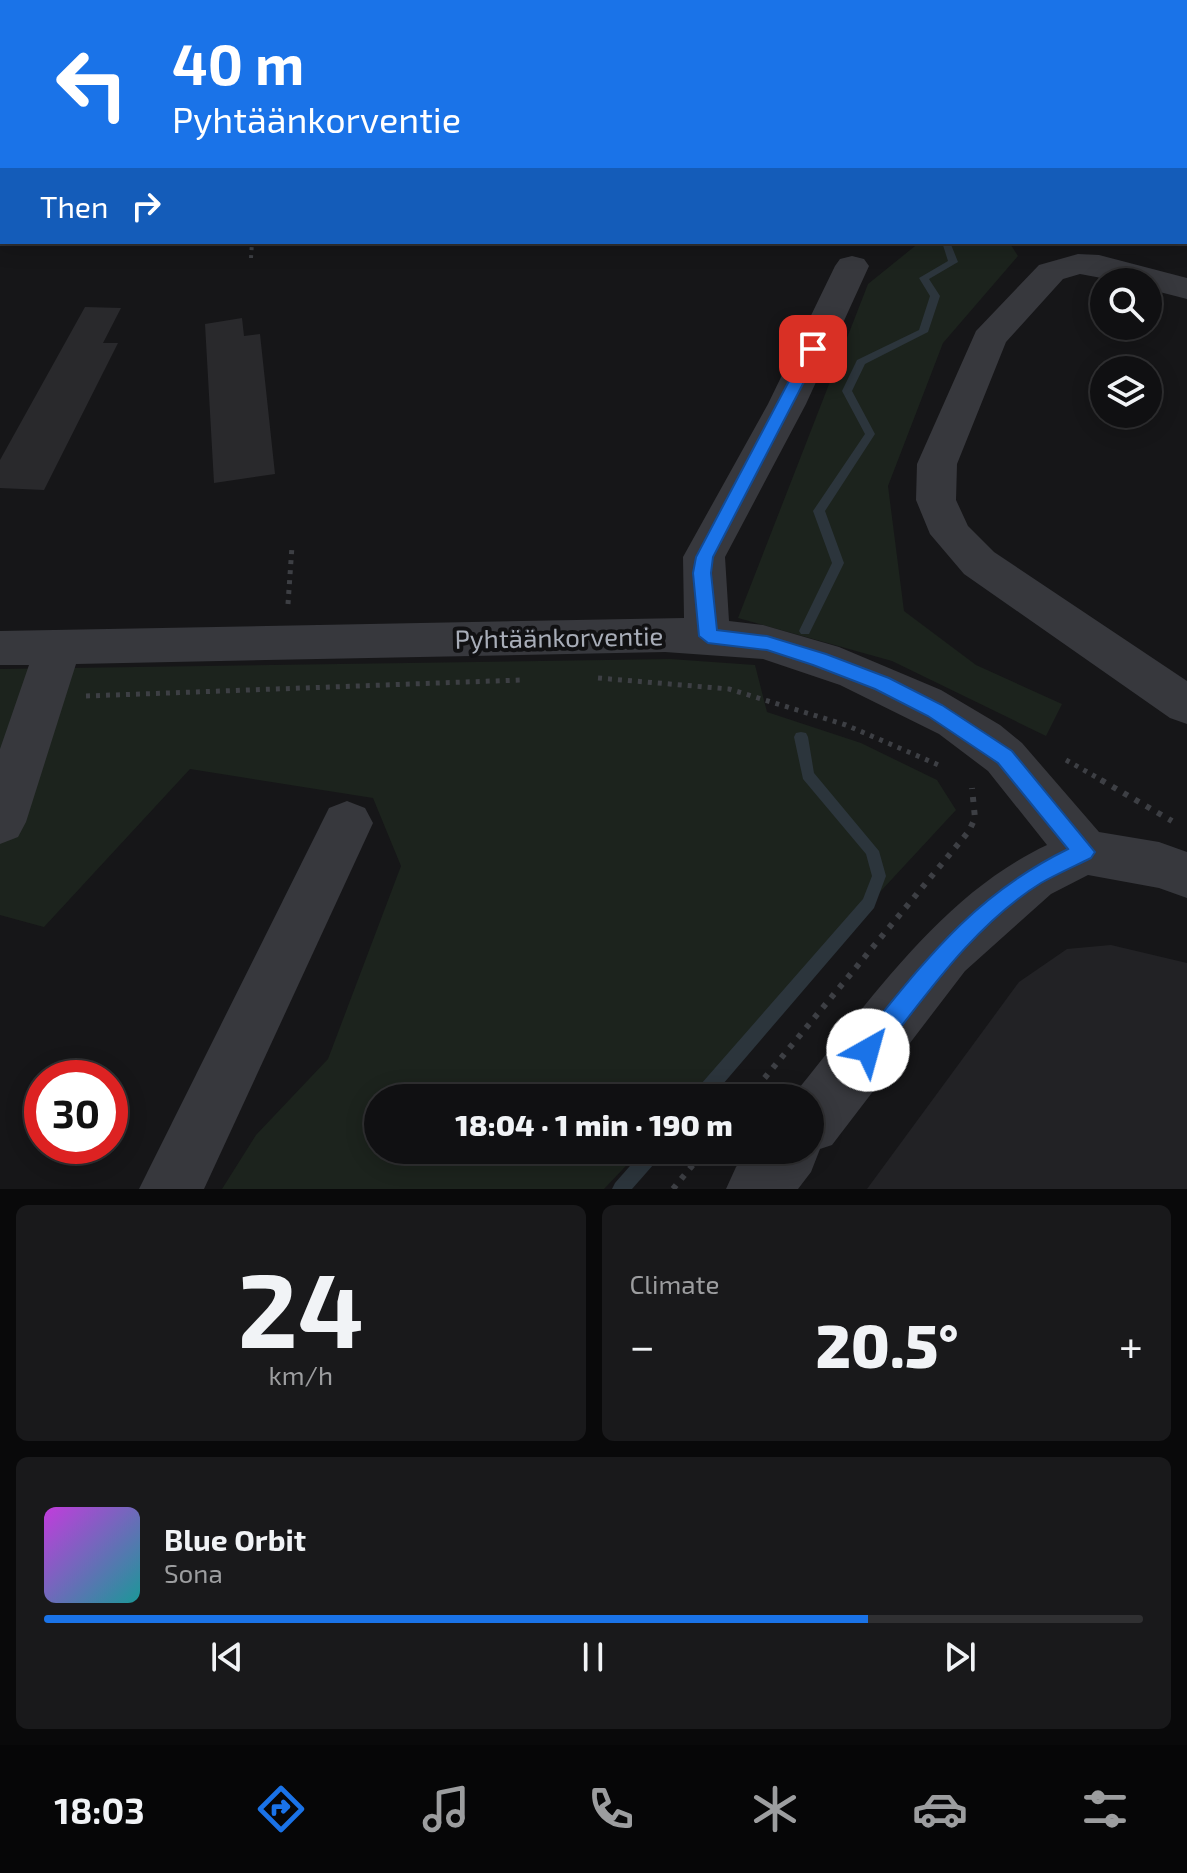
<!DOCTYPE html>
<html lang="en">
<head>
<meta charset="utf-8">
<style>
  body { margin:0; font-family:"Exo 2",sans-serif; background:#19191b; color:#f1f3f6; height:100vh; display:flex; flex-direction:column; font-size:30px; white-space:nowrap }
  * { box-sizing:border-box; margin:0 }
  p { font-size:26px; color:#9c9d9f }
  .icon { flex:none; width:44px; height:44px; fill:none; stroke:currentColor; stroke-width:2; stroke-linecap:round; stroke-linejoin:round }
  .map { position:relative; height:1189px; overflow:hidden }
  .side { display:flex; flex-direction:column; gap:16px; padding:16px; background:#09090a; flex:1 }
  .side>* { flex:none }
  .hud { position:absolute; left:0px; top:0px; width:1188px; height:244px; box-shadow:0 4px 20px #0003,0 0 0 2px #303032; background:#1a73e8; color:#fff; overflow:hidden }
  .buttons { position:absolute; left:1090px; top:268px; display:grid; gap:16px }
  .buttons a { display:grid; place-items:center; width:72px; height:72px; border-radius:50%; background:#101012; box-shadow:0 4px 20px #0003,0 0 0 2px #303032; font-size:40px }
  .speed { position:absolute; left:24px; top:1060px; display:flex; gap:16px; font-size:40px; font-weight:700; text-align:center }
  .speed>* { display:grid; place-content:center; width:104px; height:104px; border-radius:50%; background:#101012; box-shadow:0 4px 20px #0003,0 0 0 2px #303032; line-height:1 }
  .speed .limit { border:12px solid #d22; background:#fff; color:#111 }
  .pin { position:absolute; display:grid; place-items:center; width:68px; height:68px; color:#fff; margin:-34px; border-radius:16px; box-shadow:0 4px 12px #0006 }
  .me { position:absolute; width:88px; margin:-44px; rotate:38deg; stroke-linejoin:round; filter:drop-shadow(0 0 6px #0008) }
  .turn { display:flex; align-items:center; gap:28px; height:168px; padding:0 40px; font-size:36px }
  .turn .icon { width:104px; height:104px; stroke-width:2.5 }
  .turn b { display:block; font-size:56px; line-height:68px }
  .then { display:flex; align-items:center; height:76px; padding:0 40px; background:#0003; gap:16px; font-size:30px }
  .big { font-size:60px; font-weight:800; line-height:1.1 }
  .side .tile { flex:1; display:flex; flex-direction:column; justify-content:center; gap:12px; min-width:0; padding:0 28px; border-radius:12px; background:#19191b }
  .side .dial { align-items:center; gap:0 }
  .dial b { font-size:104px; line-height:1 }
  .song { display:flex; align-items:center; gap:24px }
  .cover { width:96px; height:96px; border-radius:12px; background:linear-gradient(135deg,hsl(290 70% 55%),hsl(180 70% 35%)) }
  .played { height:8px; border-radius:4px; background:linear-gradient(90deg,#1a73e8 75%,#303032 75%) }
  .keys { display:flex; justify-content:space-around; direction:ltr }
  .heat { display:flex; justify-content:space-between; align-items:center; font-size:44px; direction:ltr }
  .side .tiles { flex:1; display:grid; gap:16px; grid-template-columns:1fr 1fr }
  .tile:last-child { grid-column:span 2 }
  .trip { position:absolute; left:364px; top:1084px; width:460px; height:80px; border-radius:40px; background:#101012; box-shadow:0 4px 20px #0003,0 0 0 2px #303032; font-weight:800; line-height:80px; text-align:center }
  .tab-bar { display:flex; height:128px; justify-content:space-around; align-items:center; background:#060607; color:#9c9d9f }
  .tab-bar .icon { width:56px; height:56px }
  .tab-bar .active { color:#1a73e8 }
  .tab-bar b { font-size:36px; color:#f1f3f6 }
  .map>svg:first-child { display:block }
  .built { fill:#222225 }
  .green { fill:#1c231d }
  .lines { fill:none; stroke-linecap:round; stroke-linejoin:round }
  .stream { fill:#2c353c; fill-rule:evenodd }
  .building { fill:#29292c }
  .path-far3 { stroke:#3d3f44; stroke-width:3; stroke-dasharray:3 4; stroke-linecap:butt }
  .path-far2 { stroke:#3d3f44; stroke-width:4; stroke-dasharray:3 5; stroke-linecap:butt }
  .path-far1 { stroke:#3d3f44; stroke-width:5; stroke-dasharray:4 6; stroke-linecap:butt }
  .path { stroke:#3d3f44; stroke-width:6; stroke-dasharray:5 8; stroke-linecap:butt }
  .minor { fill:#37383d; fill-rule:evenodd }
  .route { fill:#1a73e8; stroke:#114b97; stroke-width:2 }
  .labels { text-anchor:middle; stroke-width:8; stroke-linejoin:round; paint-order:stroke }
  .street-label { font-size:26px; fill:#a8adb8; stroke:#111113 }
</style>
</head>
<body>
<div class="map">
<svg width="1187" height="1189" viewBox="0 0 1187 1189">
  <rect width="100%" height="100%" fill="#161618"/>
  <!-- built -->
  <polygon class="built" points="1111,945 1187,963 1187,1189 867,1189 1019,982 1067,949"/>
  <!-- green -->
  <g class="green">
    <polygon points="0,0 1084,0 1122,2 2,2 2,78"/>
    <polygon points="920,242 1009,242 1018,256 943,343 888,486 904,611 976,665 1062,704 1046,736 892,661 738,618 868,284"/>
    <polygon points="670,659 755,665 767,712 861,743 937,780 956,810 689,1098 378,1098 378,1150 641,1150 604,1189 222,1189 256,1135 328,1059 401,866 373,798 190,769 44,927 0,915 0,669"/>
  </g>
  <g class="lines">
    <!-- stream -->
    <g class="stream">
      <rect x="1098" y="0" width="6" height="2"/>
      <polygon points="942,242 950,242 958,262 929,279 940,296 928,332 865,364 852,391 875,434 825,511 844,563 809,634 801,634 799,631 832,563 813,511 865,434 842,391 857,360 919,330 930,296 919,278 948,261"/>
      <polygon points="801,732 806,733 808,737 814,773 879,851 886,876 874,908 711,1098 692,1098 694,1092 863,899 872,876 866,854 803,779 794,737 796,733"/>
      <polygon points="644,1150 663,1150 661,1156 632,1189 612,1189 615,1183"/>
    </g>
  </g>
  <!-- building -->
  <g class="building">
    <polygon points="85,307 121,308 103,343 118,343 44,490 0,488 0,460"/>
    <polygon points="242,318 244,336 260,334 275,474 214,483 205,324"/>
  </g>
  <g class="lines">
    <!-- path-far3 -->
    <g class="path-far3">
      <polyline points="594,0 603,2"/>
      <polyline points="1001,2 1004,0"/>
    </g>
    <!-- path-far2 -->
    <polyline class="path-far2" points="251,258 252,242"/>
    <!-- path-far1 -->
    <g class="path-far1">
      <polyline points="288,604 292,546"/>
      <polyline points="598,678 729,689 846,725 941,766"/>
      <polyline points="86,696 520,680"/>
      <polyline points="1066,760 1105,782"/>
    </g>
    <!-- path -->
    <g class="path">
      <polyline points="1101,780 1172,821"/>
      <polyline points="748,1098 969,831 975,818 972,788"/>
      <polyline points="673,1189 705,1150"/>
    </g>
    <!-- minor -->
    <g class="minor">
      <polygon points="1186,210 1187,211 1187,231 1186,230"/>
      <polygon points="2,220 3,242 0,243 0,221"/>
      <polygon points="1078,254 1099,255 1187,278 1187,299 1148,289 1148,282 1123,282 1080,274 1063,279 1006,342 957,464 956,500 968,526 994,552 1187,681 1187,724 1170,718 964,574 930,534 916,500 917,464 976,331 1039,265"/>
      <path d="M852 256 864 259 869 266 806 404 725 557 729 621 763 625 839 647 941 690 1000 725 1022 743 1099 832 1159 842 1187 852V898L1159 888 1088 875 1051 894 965 971 832 1145 820 1149 811 1172 798 1189H726L736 1167 749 1150H810V1098H791C866 1007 938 896 1047 845L988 771 939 734 840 685 763 659 665 652 76 664 26 822 18 837 0 844V749L29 665H0V631L684 618 683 557 768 404 835 266 840 259Z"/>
      <polygon points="347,801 365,808 373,823 204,1189 139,1189 329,808"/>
    </g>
  </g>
  <!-- route -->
  <path class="route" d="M808 345 821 349 713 557 711 573 717 630 767 636 826 654 889 678 942 705 1012 751 1095 852 1091 858C1075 866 1057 874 1041 883 973 925 925 997 876 1059L868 1062 859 1059 856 1050 859 1042C925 961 972 896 1068 849L998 763 928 716 875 689 813 665 767 650 708 643 699 636 693 573 696 557Z"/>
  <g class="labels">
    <!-- street labels -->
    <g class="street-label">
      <text transform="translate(559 638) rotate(-1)" y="9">Pyhtäänkorventie</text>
    </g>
  </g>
</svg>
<div class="buttons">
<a><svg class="icon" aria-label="search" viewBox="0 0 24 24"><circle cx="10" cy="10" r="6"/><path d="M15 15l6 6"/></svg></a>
<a><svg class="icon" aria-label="layers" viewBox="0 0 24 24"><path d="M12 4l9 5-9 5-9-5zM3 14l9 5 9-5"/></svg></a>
</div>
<div class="speed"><div class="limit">30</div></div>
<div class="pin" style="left:813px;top:349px;background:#d93025"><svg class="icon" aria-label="arrive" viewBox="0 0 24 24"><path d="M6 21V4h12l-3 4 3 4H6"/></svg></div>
<svg class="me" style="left:868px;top:1050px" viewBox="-20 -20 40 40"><circle r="19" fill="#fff"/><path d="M0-13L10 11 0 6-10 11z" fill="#1a73e8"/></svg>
<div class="trip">18:04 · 1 min · 190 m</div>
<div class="hud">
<div class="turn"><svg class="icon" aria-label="left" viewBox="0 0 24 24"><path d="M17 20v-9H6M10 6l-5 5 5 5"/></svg><div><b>40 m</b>Pyhtäänkorventie</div></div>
<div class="then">Then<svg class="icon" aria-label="right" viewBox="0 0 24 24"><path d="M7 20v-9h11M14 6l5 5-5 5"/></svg></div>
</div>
</div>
<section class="side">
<div class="tiles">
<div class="tile dial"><b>24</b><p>km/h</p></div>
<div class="tile"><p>Climate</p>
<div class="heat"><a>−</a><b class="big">20.5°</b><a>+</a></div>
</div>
<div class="tile">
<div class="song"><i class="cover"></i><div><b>Blue Orbit</b><p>Sona</p></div></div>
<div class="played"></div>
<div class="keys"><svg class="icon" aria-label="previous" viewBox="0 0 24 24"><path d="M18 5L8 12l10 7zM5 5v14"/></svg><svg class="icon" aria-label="pause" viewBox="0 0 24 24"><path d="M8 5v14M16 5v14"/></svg><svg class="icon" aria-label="next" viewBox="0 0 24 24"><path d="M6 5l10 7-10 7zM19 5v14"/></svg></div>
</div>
</div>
</section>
<nav class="tab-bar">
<b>18:03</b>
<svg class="icon active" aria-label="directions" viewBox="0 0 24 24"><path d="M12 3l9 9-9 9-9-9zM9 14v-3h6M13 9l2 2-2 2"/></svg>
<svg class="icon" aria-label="music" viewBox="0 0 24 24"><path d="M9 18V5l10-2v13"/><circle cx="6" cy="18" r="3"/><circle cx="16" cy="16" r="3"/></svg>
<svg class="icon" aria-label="phone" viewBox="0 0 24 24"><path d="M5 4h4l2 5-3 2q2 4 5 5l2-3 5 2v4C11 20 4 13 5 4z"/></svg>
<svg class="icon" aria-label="climate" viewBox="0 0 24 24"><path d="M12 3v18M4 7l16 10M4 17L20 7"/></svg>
<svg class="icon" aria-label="car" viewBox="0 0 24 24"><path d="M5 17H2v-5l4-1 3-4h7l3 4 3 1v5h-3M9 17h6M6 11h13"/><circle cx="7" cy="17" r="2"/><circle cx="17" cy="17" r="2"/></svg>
<svg class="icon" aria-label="filters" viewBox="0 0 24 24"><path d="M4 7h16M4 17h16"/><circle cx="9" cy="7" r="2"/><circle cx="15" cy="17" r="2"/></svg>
</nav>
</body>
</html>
